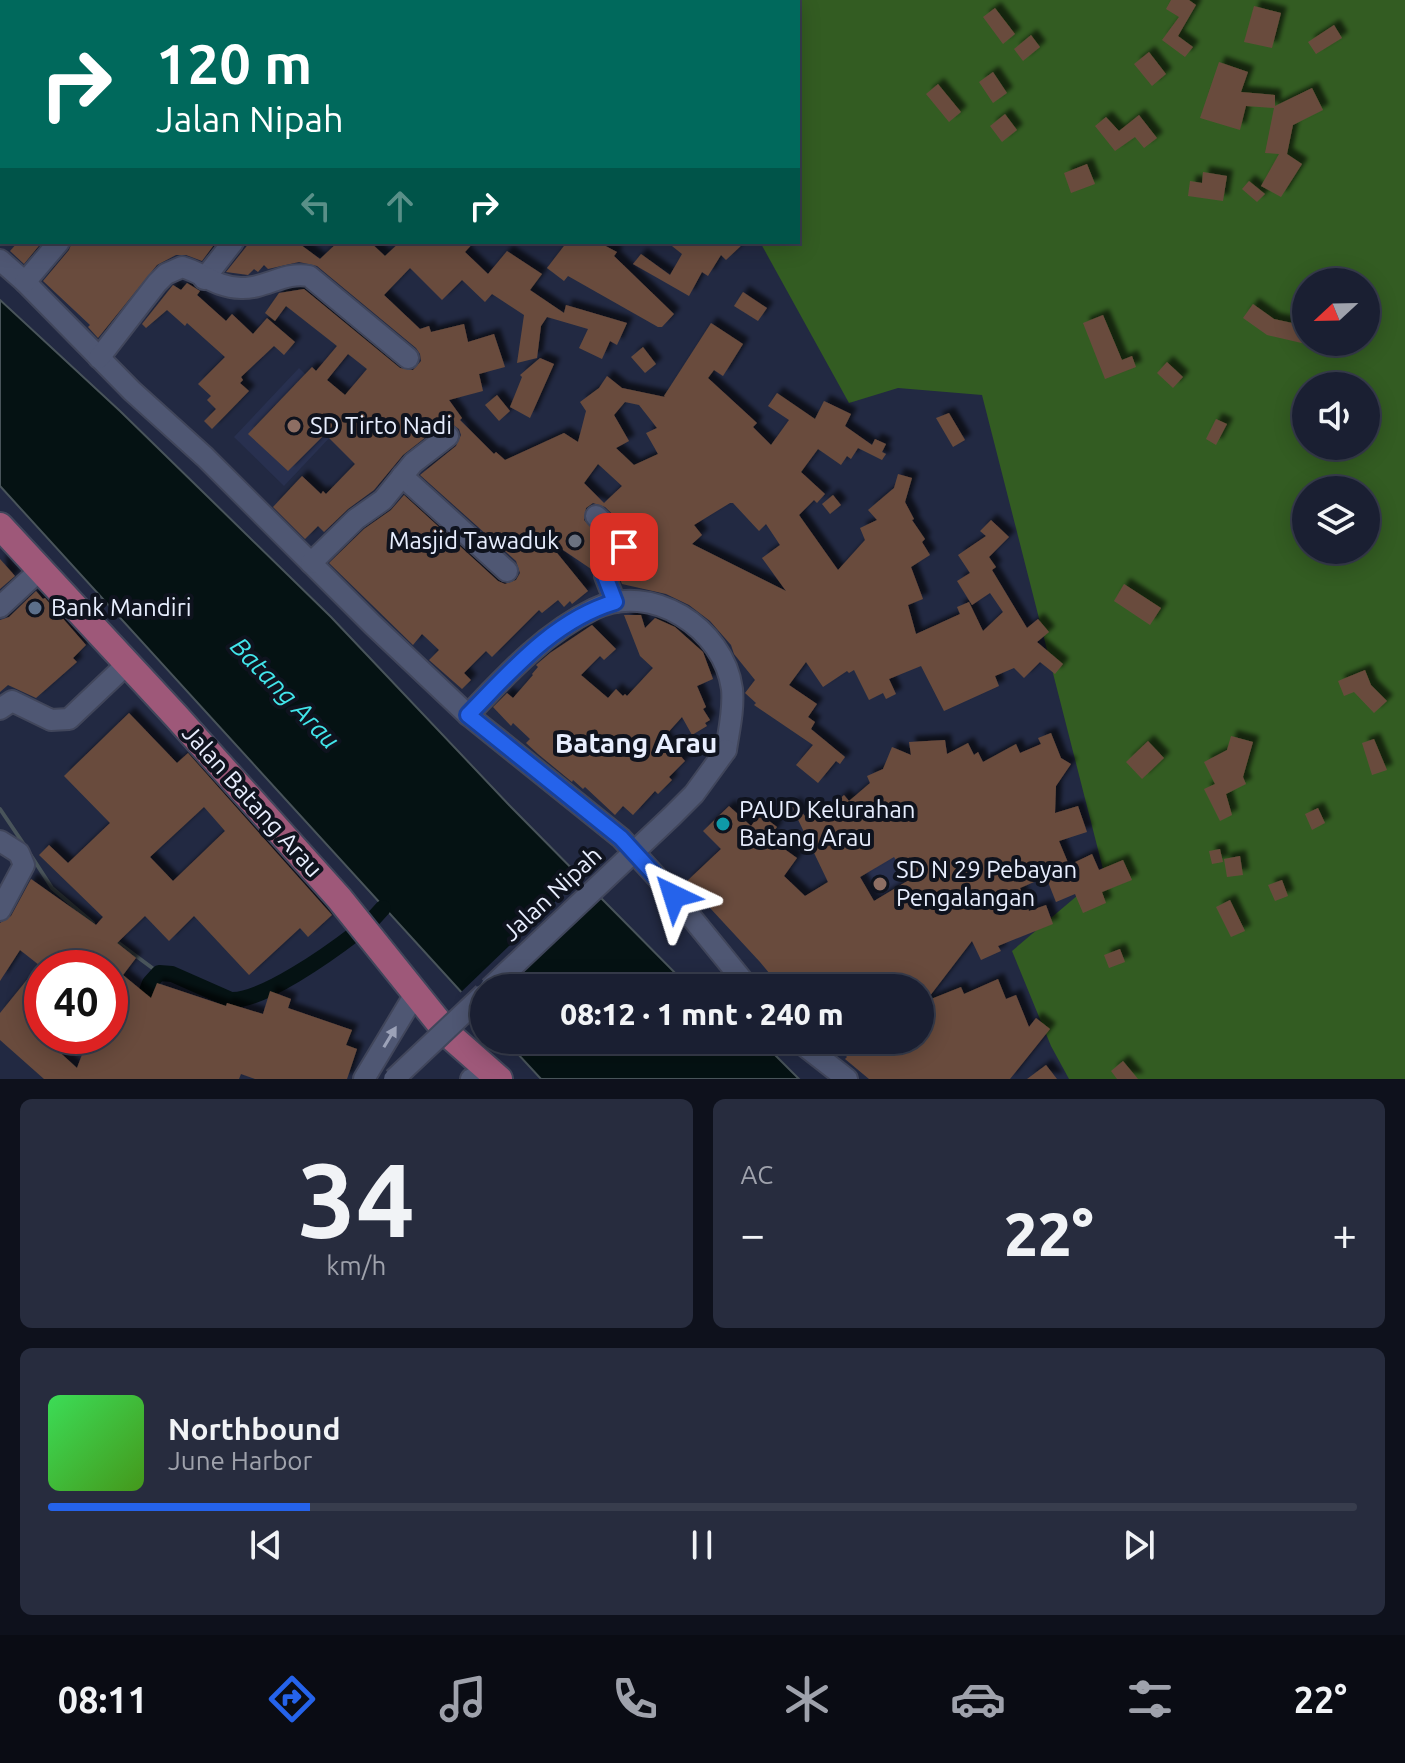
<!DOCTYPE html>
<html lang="id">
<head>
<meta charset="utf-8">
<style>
  body { margin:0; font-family:Ubuntu,sans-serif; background:#272c3e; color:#f1f3f6; height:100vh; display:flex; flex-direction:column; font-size:30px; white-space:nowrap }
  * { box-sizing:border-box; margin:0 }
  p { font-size:26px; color:#9fa2ac }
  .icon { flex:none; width:44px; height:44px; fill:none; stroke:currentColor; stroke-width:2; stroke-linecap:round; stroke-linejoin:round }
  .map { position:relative; height:1079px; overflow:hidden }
  .panel { display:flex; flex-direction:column; gap:20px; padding:20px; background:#0e111c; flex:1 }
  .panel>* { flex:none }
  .top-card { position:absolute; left:0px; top:0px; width:800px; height:244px; box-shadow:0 4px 20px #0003,0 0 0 2px #383d4d; background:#00695c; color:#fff; overflow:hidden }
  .needle { width:52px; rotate:248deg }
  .buttons { position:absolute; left:1292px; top:268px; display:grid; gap:16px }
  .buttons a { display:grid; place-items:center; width:88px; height:88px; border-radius:50%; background:#1a1f32; box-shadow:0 4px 20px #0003,0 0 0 2px #383d4d; font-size:40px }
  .speed { position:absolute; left:24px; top:950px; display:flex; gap:16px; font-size:40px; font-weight:700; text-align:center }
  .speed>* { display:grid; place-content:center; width:104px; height:104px; border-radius:50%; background:#1a1f32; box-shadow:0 4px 20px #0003,0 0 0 2px #383d4d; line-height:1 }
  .speed .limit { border:12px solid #d22; background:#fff; color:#111 }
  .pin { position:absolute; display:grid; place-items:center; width:68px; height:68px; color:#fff; margin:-34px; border-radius:16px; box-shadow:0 4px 12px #0006 }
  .me { position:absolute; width:88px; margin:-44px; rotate:319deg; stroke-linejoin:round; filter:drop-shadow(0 0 6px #0008) }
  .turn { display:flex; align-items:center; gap:28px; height:168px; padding:0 24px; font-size:36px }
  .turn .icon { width:104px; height:104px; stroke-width:2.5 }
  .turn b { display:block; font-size:56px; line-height:68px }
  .lanes { display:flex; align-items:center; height:76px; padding:0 24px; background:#0003; justify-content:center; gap:40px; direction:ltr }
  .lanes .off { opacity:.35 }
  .big { font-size:60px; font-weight:800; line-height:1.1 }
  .panel .widget { flex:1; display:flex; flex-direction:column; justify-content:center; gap:12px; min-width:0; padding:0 28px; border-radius:12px; background:#272c3e }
  .panel .dial { align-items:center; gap:0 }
  .dial b { font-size:104px; line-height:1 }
  .song { display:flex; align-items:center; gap:24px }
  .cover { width:96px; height:96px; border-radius:12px; background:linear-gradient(135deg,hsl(130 70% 55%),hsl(100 70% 35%)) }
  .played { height:8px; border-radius:4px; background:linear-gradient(90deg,#2563eb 20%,#383d4d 20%) }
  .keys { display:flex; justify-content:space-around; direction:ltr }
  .heat { display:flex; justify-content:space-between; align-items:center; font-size:44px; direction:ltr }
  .panel .tiles { flex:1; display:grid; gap:20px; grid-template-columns:1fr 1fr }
  .widget:last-child { grid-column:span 2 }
  .trip { position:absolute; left:470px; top:974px; width:464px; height:80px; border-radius:40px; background:#1a1f32; box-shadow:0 4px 20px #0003,0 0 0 2px #383d4d; font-weight:800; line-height:80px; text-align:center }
  .dock { display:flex; height:128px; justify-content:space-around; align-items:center; background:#0a0c14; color:#9fa2ac }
  .dock .icon { width:56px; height:56px }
  .dock .selected { color:#2563eb }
  .dock b { font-size:36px; color:#f1f3f6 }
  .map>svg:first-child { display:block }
  .built { fill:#28304f; fill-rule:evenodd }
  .forest { fill:#335c22; fill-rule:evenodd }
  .water { fill:#051213; stroke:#49545a; stroke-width:2 }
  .pier { fill:#222942 }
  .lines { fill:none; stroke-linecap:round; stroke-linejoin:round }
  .stream { stroke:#49545a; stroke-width:4 }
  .canal { stroke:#051213; stroke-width:16 }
  .building { fill:#694c3d; fill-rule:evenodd; filter:url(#shadow) }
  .minor-casing { stroke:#41465b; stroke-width:24 }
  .major-casing { stroke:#41465b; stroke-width:30 }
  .minor { stroke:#4f5773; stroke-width:20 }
  .major { stroke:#9e5879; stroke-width:26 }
  .minor-bridge-casing { stroke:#41465b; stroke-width:24; stroke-linecap:butt }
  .minor-bridge { stroke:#4f5773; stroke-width:20 }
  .oneway { fill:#9ca2b8 }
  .route-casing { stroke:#184099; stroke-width:20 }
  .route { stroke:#2563eb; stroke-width:14 }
  .education-dot { fill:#8d6e63; stroke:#0f131e; stroke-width:3 }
  .worship-dot { fill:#6b7280; stroke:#0f131e; stroke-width:3 }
  .service-dot { fill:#5c6f8a; stroke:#0f131e; stroke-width:3 }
  .culture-dot { fill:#0f9aa8; stroke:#0f131e; stroke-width:3 }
  .labels { text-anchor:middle; stroke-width:8; stroke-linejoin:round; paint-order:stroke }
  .poi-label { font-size:24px; fill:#e8eefe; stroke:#0f131e; text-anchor:start }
  .street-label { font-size:24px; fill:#e8eefe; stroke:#0f131e }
  .water-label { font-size:26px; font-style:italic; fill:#42e5ea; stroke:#0f131e }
  .quarter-label { font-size:28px; font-weight:bold; fill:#e8eefe; stroke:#0f131e }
</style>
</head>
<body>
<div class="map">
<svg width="1405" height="1079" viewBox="0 0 1405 1079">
  <defs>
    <filter id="shadow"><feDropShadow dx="6" dy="-6" stdDeviation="2" flood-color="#0009"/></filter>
  </defs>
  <rect width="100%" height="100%" fill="#222942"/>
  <!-- built -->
  <g class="built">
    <polygon points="299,368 349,417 284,486 234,437"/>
    <path d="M901 828 942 889 868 933 828 867 875 838ZM901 832 937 888 921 899 885 842ZM877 839 889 859 858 878 846 857ZM845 860 863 891 867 889 885 919 867 930 830 869ZM908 881 920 901 887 920 875 900Z"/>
  </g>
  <!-- forest -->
  <g class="forest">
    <polygon points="0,0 306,0 309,2 4,2"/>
    <path d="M483 0H1405V1079H1069L1051 1046 1012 951 1104 873 982 395 898 388 849 403 760 242H798V2ZM1306 282H1366V342H1306ZM1306 386H1366V446H1306ZM1306 490H1366V550H1306Z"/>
  </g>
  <!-- water -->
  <g class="water">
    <polygon points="0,300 120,411 331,617 511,807 690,988 484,988 484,1017 0,486"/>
    <polygon points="505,1040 760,1040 799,1079 541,1079"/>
  </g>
  <!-- pier -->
  <polygon class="pier" points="585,873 602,890 473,1012 458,995"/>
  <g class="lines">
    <!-- stream -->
    <g class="stream">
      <polyline points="0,809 25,846"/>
      <polyline points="30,854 52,888 93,923"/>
      <polyline points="116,941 159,973"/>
    </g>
    <!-- canal -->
    <g class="canal">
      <polyline points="373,919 383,908"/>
      <path d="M138 1014 150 983 159 973 172 974 231 1000C263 1001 330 953 356 933"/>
    </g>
  </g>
  <!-- building -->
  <g class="building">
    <polygon points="1171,0 1189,0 1196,5 1178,36 1193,47 1185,57 1162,40 1179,17 1166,9"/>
    <polygon points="1254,6 1281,13 1272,48 1244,42"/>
    <polygon points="995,8 1015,34 1003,44 983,17"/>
    <polygon points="1334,25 1342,38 1316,54 1308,42"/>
    <polygon points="1031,35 1040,47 1023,61 1014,49"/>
    <polygon points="1149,52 1166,74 1152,86 1134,64"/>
    <polygon points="1219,62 1248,72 1241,92 1275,95 1275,106 1312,88 1323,110 1293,125 1287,154 1302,164 1281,197 1261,186 1279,154 1265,153 1274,108 1246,106 1240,130 1200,118"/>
    <polygon points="993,72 1007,93 993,103 979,82"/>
    <polygon points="938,84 961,112 949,122 926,94"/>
    <polygon points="1005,114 1017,130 1002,142 990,126"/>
    <polygon points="1139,115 1157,138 1144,148 1135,137 1115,151 1095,126 1106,117 1119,131"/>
    <polygon points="1087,164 1095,184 1071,193 1064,173"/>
    <polygon points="1203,172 1227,176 1223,201 1188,196 1190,181 1202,183"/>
    <polygon points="1249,181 1265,194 1257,202 1242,189"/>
    <polygon points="18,242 42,242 24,264 10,251"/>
    <polygon points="72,242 216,242 202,261 186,255 176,255 157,265 98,338 88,327 90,325 43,281 69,250"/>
    <path d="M250 242H297L320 259 338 242H370L385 256 400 242H474L465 252 488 274 507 251 542 274 530 290 564 313 566 305 627 323 617 345 610 341 602 359 579 348 588 329 547 317 541 326 537 358 517 363 524 315 492 294 485 302 462 280 442 300 410 268 384 295 420 329 429 326 431 332 464 324 468 342 494 334 505 367 479 374 483 391 449 400 462 418 460 420 494 454 496 452 505 460 564 433 578 442 586 411 580 402 599 388 607 376 622 388 665 397 664 396 711 323 743 344 723 376 714 370 708 378 757 423 753 427 771 445 789 420 768 406 777 393 815 419 824 401 851 414 845 426 872 445 875 439 886 444 882 452 886 454 882 460 858 448 851 459 847 456 841 465 818 449 801 472 825 494 817 503 814 500 799 515 838 570 865 540 860 528 877 520 868 510 894 488 898 474 912 478 905 502 914 519 912 520 925 539 922 542 930 555 911 567 923 599 908 605 916 634 960 614 957 607 969 602 983 631 1003 612 990 593 972 605 957 581 970 573 958 555 986 536 980 531 991 520 1009 537 989 557 996 567 992 570 1027 628 1038 619 1049 632 1037 642 1063 664 1055 674 1040 662 1024 678 1014 668 995 676 999 686 944 711 921 666 889 679 896 694 886 699 883 693 869 700 854 670 849 673 847 671 823 687 806 662 789 685 817 704 808 717 815 722 811 729 845 757 840 764 836 761 818 783 796 765 813 745 754 705 756 703 745 693 755 680 734 654 731 645 710 621 689 605 666 594 622 584 620 579 629 568 636 552 635 541 626 527 605 507 593 503 586 508 584 520 610 548 594 571 544 537 588 591 572 604 570 601 564 607 558 600 542 613 539 610 492 657 486 651 464 673 471 680 462 689 429 660 439 650 422 634 413 645 329 563 364 529 391 510 404 495 498 581 505 584 516 580 520 573 516 561 420 475 456 446 461 435 459 429 452 424 440 426 403 455 374 490 348 509 324 532 318 526 305 539 273 507 302 476 321 494 323 491 326 494 355 464 325 434 288 471 248 434 312 367 316 371 337 346 286 306 275 321 265 313 279 293 304 289 400 368 413 370 421 361 420 354 416 348 317 266 299 262 268 269 264 265 258 272 254 269 248 275 226 272ZM348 354 367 369 345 395 327 380ZM625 402 639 405 657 428 646 433 658 454 634 465 616 448 629 441 614 415ZM598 464 622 486 604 503 584 483ZM730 503H733L759 531 766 524 780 545 762 558 786 591 692 544 702 535 694 525Z"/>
    <polygon points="567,242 598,242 617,252 614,256 674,314 662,327 658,327 568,276 564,281 547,268"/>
    <polygon points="667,242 745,242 726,260 721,255 708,276 702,272 689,296 633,264 641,254 670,275 682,254"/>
    <polygon points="187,283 200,291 197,295 226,321 232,314 253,334 267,318 295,342 284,355 274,346 241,377 243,380 240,383 249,391 212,429 204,421 216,409 207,400 211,396 198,384 225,357 187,323 185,326 167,310 146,328 142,324 173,285 181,290"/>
    <polygon points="743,292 767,308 758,321 734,306"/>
    <polygon points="1253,304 1274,319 1306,326 1306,344 1267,335 1243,318"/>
    <polygon points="1103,315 1122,360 1132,356 1136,367 1105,379 1083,323"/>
    <polygon points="643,347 656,364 645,373 631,357"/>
    <polygon points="540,358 554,364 530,418 510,407 522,377 520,375"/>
    <polygon points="1167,362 1183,377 1173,388 1157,373"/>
    <polygon points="497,395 510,411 499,421 485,405"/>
    <polygon points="949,413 965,440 953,447 936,418"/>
    <polygon points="1216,419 1227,424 1216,445 1206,439"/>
    <polygon points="833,495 841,505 830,514 822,504"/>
    <polygon points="0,559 15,576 0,589"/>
    <polygon points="1124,584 1161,608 1150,625 1114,601"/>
    <polygon points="36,591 43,599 45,598 86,645 73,658 77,662 36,698 8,685 0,692 0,620 9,617"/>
    <polygon points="624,615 641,615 645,628 655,618 675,627 703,652 713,679 697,686 706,707 703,709 710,720 705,723 707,726 692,735 682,717 664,737 685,761 669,777 672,780 658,794 655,791 633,815 623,806 615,815 585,787 583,789 573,780 572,782 538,754 526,743 530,739 513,723 511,726 493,707 507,693 513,698 533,675 532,674 538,667 536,665 550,653 592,625 616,649 604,660 600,656 581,675 608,698 616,689 623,696 625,694 627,696 653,668 640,656"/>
    <polygon points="1365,670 1371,685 1387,701 1374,713 1354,692 1344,696 1338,681"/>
    <path d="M129 713 177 763 188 753 332 915 308 937 300 928 249 975 194 916 169 941 145 916 117 943 136 958 123 975 151 998 157 983 226 1006 227 1003 263 1014 270 991 291 999 288 1008 352 1030 346 1045 357 1049 347 1079H255L241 1074 239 1079H44L0 1040V1013L39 965 20 950 0 981V923L11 916 31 879 96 925 103 917 39 855 49 845 68 863 110 823 64 776ZM204 807 225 831 173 881 150 857ZM42 967 110 968V1036H89L77 1068 54 1047 64 1036H42Z"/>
    <path d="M1051 733 1061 758 1071 764 1056 786 1055 813 1078 806 1087 832 1059 841 1069 865 1092 854 1099 870 1123 860 1132 880 1102 892 1106 903 1083 913 1075 894 1056 902 1046 877 1020 888 1029 911 1046 905 1053 924 998 946 1001 951 981 960 972 941 926 1001 961 987 964 994 998 979 1006 999 1016 995 1029 1027 1036 1018 1050 1029 1010 1079H869L845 1059 847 1057 832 1040H850L863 1053 873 1040H920V988H770L763 981 770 974 760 962 686 882 721 849 703 831 729 806 751 826 760 814 777 827 769 838 797 858 784 876 805 896 828 882 791 805 794 803 810 822 838 808 834 804 844 795 849 801 870 783 867 776 883 769 892 747 911 755 909 742 945 740 947 754 968 743 974 755 978 752 983 762 1016 744 1020 753 1041 744 1038 738ZM894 857 909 880 874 901 860 877Z"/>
    <polygon points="1231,736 1253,742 1243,777 1246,784 1226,794 1232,815 1220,821 1204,789 1215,784 1204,762 1227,750"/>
    <polygon points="1374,739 1387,770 1372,775 1362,743"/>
    <polygon points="1148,741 1164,758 1142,779 1126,762"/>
    <polygon points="1318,808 1325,823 1312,830 1305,814"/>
    <polygon points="1220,849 1223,862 1212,864 1209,851"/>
    <polygon points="1240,856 1243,875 1227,877 1224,859"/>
    <polygon points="1282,880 1288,896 1275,901 1268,885"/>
    <polygon points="1230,900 1245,931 1231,937 1216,907"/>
    <polygon points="1120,949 1125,962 1109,968 1104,955"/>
    <polygon points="1123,1061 1138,1079 1117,1079 1111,1071"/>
    <polygon points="1046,1065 1057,1079 1027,1079"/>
  </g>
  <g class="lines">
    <defs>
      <g id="minor">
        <polyline points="0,260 25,282 132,391 205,457 373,625 468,715 621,838 674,896 749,988"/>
        <polyline points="204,279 233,242"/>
        <polyline points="25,282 59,242"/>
        <path d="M99 358 157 283 166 274 182 267C204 273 214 287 241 288 265 289 285 271 309 276L408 358"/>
        <polyline points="402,476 507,571"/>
        <polyline points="596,516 617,536 624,547 619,560 605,576 615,602"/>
        <polyline points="311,563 356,519 383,500 413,463 448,436"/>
        <polyline points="0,607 41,569"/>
        <polyline points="0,709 12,701 51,720 69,719 127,664"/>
        <path d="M468 715C506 675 544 633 594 609 651 581 724 628 732 689 734 709 729 730 726 750"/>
        <polyline points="0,841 19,853 24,865 0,910"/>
        <polyline points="797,1040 847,1079"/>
        <polyline points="364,1079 415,994"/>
        <polyline points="471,1079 492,1073"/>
      </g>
      <polyline id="major" points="0,526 176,716 339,898 449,1035 499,1079"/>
    </defs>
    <!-- minor casing -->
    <use href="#minor" class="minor-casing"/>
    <!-- major casing -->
    <use href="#major" class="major-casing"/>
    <!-- minor -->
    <use href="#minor" class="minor"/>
    <!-- major -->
    <use href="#major" class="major"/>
    <defs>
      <g id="minor-bridge">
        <polyline points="490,988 672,816 694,794 726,750"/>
        <polyline points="394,1079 484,994"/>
      </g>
    </defs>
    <!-- minor-bridge casing -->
    <use href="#minor-bridge" class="minor-bridge-casing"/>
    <!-- minor-bridge -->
    <use href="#minor-bridge" class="minor-bridge"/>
  </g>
  <!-- one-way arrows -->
  <defs><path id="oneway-solid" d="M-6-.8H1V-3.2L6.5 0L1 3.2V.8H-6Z" transform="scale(2)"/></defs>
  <use class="oneway" href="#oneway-solid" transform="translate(390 1037) rotate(-59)"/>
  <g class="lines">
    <defs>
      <path id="route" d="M624 547 619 560 605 576 615 602C554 620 511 671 468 715L621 838 674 896"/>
    </defs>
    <!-- route casing -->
    <use href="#route" class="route-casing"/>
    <!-- route -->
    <use href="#route" class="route"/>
  </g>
  <!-- markers -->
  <g class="education-dot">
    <circle cx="294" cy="426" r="8"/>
    <circle cx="880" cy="884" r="8"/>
  </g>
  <circle class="worship-dot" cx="575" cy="541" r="8"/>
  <circle class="service-dot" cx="35" cy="608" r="8"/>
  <circle class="culture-dot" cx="723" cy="824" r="8"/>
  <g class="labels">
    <!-- poi labels -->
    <g class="poi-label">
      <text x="310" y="434">SD Tirto Nadi</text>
      <text x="559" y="549" text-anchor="end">Masjid Tawaduk</text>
      <text x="51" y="616">Bank Mandiri</text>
      <text x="739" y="818">PAUD Kelurahan<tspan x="739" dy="28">Batang Arau</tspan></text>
      <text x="896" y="878">SD N 29 Pebayan<tspan x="896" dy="28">Pengalangan</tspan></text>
    </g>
    <!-- street labels -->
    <g class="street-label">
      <text transform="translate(252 801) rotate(48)" y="8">Jalan Batang Arau</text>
      <text transform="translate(552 894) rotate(-43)" y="8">Jalan Nipah</text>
    </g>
    <!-- water labels -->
    <g class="water-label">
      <text transform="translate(285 693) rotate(46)" y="9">Batang Arau</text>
    </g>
    <!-- quarter labels -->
    <g class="quarter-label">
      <text x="636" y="753">Batang Arau</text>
    </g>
  </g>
</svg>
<div class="buttons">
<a><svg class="needle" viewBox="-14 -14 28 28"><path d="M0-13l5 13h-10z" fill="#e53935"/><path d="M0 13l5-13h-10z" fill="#9fa2ac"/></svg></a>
<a><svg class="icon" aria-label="sound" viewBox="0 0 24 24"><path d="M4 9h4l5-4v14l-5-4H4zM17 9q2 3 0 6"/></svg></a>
<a><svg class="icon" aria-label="layers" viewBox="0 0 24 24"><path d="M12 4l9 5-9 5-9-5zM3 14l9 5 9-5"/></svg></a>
</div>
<div class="speed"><div class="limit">40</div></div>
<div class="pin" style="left:624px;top:547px;background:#d93025"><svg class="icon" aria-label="arrive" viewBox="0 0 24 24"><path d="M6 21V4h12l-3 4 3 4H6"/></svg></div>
<svg class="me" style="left:674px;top:896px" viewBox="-20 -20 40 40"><path d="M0-17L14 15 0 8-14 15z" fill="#2563eb" stroke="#fff" stroke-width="4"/></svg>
<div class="trip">08:12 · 1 mnt · 240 m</div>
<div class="top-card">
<div class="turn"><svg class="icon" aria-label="right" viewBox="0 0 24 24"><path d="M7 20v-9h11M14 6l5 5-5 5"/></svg><div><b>120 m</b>Jalan Nipah</div></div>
<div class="lanes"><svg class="icon off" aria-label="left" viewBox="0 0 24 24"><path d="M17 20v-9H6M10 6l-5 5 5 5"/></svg><svg class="icon off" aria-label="ahead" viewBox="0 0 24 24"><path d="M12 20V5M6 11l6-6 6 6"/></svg><svg class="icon" aria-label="right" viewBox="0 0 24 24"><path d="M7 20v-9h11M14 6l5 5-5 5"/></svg></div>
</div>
</div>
<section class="panel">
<div class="tiles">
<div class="widget dial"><b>34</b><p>km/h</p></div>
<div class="widget"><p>AC</p>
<div class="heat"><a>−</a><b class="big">22°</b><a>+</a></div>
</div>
<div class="widget">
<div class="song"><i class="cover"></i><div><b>Northbound</b><p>June Harbor</p></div></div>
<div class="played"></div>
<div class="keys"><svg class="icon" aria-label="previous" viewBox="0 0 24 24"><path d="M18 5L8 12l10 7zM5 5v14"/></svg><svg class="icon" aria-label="pause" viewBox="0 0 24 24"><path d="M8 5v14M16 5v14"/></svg><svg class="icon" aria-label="next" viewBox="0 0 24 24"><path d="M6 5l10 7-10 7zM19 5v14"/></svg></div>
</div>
</div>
</section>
<nav class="dock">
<b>08:11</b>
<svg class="icon selected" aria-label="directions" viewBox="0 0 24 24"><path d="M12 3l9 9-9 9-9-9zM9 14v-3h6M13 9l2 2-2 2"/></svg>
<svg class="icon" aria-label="music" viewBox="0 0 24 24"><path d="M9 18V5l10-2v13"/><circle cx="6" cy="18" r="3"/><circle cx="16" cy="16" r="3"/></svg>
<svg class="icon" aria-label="phone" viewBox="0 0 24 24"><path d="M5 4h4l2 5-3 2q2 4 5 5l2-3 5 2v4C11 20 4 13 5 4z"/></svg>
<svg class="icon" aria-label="climate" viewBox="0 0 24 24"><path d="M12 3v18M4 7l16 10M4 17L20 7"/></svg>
<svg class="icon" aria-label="car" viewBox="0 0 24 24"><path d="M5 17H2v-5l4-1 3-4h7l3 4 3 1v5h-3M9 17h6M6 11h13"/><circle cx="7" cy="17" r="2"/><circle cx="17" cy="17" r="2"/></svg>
<svg class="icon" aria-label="filters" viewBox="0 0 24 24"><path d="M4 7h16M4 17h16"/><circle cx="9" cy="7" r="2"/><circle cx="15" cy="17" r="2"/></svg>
<b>22°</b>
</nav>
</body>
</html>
